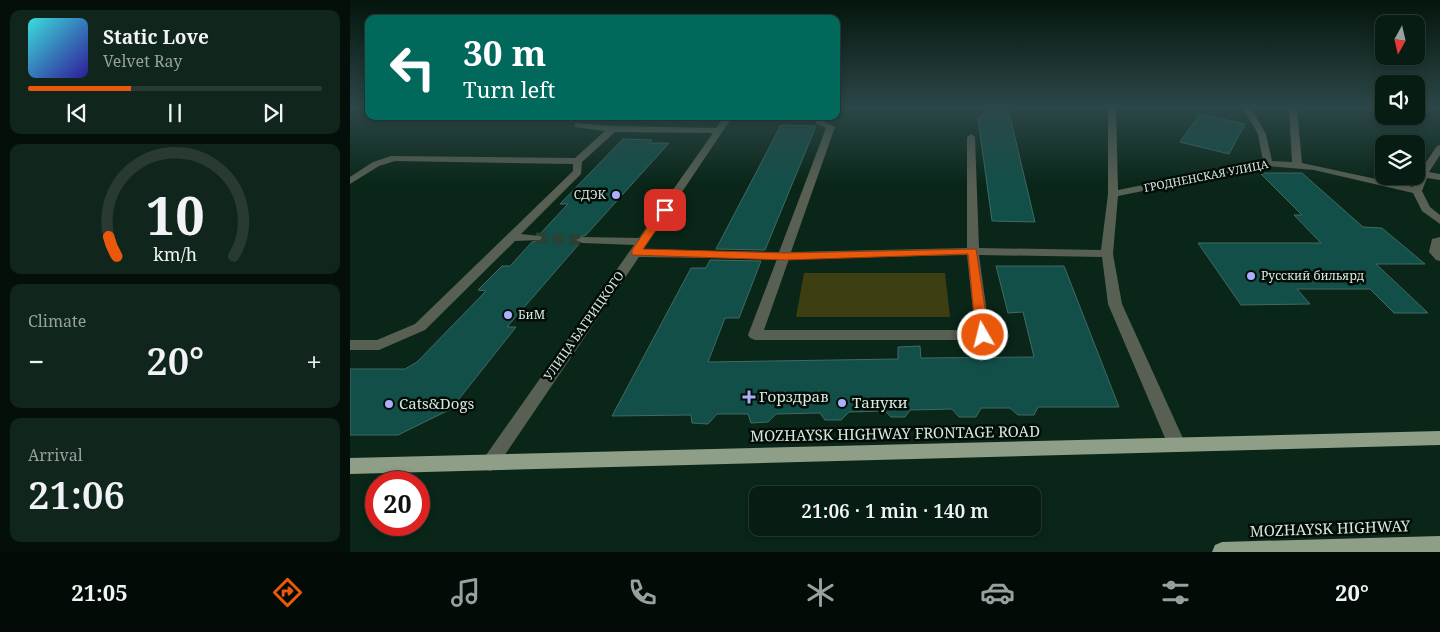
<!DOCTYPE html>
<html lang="en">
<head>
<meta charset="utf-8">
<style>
  body { margin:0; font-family:"Noto Serif",serif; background:#10251b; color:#f1f3f6; height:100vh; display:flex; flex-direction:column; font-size:19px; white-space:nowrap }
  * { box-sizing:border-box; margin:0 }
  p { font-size:16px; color:#98a19f }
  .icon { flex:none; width:28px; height:28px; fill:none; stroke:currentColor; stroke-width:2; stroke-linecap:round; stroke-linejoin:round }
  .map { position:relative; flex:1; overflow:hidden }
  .details { display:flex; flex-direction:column; gap:10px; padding:10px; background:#040f0a; width:350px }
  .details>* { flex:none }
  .top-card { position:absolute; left:15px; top:15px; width:475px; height:105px; border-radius:10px; box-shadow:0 2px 8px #0003,0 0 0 1px #283a32; background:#00695c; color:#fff; overflow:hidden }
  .needle { width:32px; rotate:188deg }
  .controls { position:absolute; left:1025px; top:15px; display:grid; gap:10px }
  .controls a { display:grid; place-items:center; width:50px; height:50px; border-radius:10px; background:#071c12; box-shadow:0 2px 8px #0003,0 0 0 1px #283a32; font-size:25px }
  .speed { position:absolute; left:15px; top:471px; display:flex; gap:10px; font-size:25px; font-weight:700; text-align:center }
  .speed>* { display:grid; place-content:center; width:65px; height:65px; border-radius:50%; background:#071c12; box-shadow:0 2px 8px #0003,0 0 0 1px #283a32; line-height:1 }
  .speed .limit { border:8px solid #d22; background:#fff; color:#111 }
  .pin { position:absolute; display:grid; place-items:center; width:42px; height:42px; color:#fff; margin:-21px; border-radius:10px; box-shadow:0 2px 8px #0006 }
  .me { position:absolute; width:55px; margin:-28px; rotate:352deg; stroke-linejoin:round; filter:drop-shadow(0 0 4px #0008) }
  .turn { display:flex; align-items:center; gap:18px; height:105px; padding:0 15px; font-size:22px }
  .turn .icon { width:65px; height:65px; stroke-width:2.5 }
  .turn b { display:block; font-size:35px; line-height:42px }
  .big { font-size:38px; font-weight:600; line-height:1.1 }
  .details .widget { flex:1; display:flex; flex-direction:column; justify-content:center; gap:8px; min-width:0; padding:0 18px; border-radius:10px; background:#10251b }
  .details .dial { align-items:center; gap:0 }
  .dial svg { height:130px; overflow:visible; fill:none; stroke:#283a32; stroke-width:7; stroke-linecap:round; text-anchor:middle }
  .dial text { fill:#f1f3f6; stroke:none }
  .song { display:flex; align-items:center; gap:15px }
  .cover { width:60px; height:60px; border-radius:8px; background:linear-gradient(135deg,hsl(180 70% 55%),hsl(250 70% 35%)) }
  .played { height:5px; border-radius:2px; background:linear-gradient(90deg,#ea580c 35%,#283a32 35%) }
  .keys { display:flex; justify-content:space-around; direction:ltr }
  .heat { display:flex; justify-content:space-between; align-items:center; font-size:28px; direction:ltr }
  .trip { position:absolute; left:399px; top:486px; width:292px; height:50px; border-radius:10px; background:#071c12; box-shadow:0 2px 8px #0003,0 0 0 1px #283a32; font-weight:600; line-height:50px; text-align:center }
  .dock { display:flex; height:80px; justify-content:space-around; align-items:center; background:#030b07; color:#98a19f }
  .dock .icon { width:35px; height:35px }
  .dock .selected { color:#ea580c }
  .dock b { font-size:22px; color:#f1f3f6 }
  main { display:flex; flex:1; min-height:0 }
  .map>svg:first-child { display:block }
  .green { fill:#3e3e13 }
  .building { fill:#124f48; stroke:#426963 }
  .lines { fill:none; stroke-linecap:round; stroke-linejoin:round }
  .minor-tunnel { stroke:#284336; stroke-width:11; stroke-dasharray:11 5.5; stroke-linecap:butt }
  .minor { fill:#585f53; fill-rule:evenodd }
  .major { fill:#8f9e86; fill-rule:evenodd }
  .route { fill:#ea580c; stroke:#983908 }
  .poi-dot { fill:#acaffb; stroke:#030d07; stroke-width:2 }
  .labels { text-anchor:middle; stroke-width:5; stroke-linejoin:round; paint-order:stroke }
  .far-street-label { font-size:11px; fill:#d9e9df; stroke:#030d07 }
  .poi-label { font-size:12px; fill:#d9e9df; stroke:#030d07; text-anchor:start }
  .street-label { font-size:12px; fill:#d9e9df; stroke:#030d07 }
  .near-poi-label { font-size:15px; fill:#d9e9df; stroke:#030d07; text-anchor:start }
  .near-street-label { font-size:15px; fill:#d9e9df; stroke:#030d07 }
</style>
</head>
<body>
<main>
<section class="details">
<div class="widget">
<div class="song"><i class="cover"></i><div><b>Static Love</b><p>Velvet Ray</p></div></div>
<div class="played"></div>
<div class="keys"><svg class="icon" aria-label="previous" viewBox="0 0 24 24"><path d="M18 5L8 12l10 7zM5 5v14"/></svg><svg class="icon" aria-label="pause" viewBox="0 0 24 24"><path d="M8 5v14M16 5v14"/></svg><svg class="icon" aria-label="next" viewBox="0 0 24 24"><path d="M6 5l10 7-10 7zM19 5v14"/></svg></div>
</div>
<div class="widget dial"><svg viewBox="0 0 100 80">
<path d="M14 69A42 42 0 1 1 86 69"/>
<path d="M14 69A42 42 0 0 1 9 57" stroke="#ea580c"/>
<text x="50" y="56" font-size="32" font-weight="700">10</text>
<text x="50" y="72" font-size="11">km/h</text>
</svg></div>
<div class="widget"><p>Climate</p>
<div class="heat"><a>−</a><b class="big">20°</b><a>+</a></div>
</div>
<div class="widget"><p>Arrival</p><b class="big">21:06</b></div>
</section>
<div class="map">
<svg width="1090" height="552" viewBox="0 0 1090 552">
  <rect width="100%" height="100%" fill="#092618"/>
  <!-- green -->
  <polygon class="green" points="454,273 595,273 600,317 446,317"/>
  <!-- building -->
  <g class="building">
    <polygon points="640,108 658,108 685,222 642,221 628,118"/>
    <polygon points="850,114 895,124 879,154 830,142"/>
    <polygon points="431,125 466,126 415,250 366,249"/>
    <polygon points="273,139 302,140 299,143 319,143 236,235 224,239 229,244 157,327 166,327 101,409 48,435 0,435 0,369 55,369 67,362 136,291 128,290 152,266 160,266 182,242 193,239 190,234 218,204 210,204"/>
    <polygon points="910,173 952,173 1013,227 1032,228 1075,264 1026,264 1078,313 1044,313 1020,289 947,289 960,304 891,305 848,243 971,243 944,215 952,215"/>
    <polygon points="360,260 411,261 389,318 375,318 358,362 548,359 548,347 570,346 571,358 684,357 673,312 658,313 646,266 714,266 769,407 688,407 684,415 668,415 660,408 631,408 626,417 609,417 602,409 560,410 555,417 541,417 535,411 499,412 491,420 475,420 470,413 426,414 418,422 401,423 398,414 367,414 358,424 342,423 341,415 262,416 341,268 356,268"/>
  </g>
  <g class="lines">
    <!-- minor-tunnel -->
    <polyline class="minor-tunnel" points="186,238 232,240"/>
    <!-- minor -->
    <g class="minor">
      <path d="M758 108H766L768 190 913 161 908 134 893 108H901L916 134 922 161 942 162 939 108H947L952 163 1063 187 1068 174 1087 146 1090 145V155L1079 172 1090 174V180L1077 178 1072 191 1080 207 1090 215V224L1072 211 1063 193 964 170 918 166 768 196 763 254 772 304 836 445 833 450 827 452 821 450 818 445 758 304 752 257 629 255 640 335 638 338 633 340H405L400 338 398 335 427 259 289 257 146 468 140 471 134 468 131 463 134 458 284 245 232 243 226 240 232 237 289 238 363 133 265 132 232 162 231 174 171 234 190 236 192 238 190 240 165 241 75 330 29 350H0V340H27L65 324 223 171V164L45 161 29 166 0 184V177L23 162 41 156 225 158 255 131 225 127V123L263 126 366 128 375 116H383L293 250 429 252 476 128 466 124V120H472L485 127 441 252 617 248V137L621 134 625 137 629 248 751 250 758 194ZM617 255 625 330H414L439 259Z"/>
      <polygon points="1090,237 1090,261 1086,260 1079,252 1082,239"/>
    </g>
    <!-- major -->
    <g class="major">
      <polygon points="1090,431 1090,445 0,474 0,458"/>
      <polygon points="1090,536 1090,552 862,552 865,545 872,542"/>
    </g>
  </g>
  <!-- sky -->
  <linearGradient id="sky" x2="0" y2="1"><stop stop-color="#05150d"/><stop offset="0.58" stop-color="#2c4748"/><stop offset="1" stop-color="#2c4748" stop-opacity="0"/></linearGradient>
  <rect width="1090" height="185" fill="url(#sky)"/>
  <!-- route -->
  <polygon class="route" points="315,207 320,210 293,249 435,253 626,249 639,335 633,340 626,335 618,254 435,260 282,255 282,250 311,208"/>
  <!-- markers -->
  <g class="poi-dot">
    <circle cx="266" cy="195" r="5"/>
    <circle cx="901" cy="276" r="5"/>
    <circle cx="158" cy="315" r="5"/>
    <path d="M396.5 389.5h5v5h5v5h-5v5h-5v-5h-5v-5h5z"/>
    <circle cx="492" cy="403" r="5"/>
    <circle cx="39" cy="404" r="5"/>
  </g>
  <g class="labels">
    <!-- far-street labels -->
    <g class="far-street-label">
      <text transform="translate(856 176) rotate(-11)" y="4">ГРОДНЕНСКАЯ УЛИЦА</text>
    </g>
    <!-- poi labels -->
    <g class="poi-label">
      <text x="256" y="199" text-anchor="end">СДЭК</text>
      <text x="911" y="280">Русский бильярд</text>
      <text x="168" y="319">БиМ</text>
    </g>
    <!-- street labels -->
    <g class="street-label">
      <text transform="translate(234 326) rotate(-55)" y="4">УЛИЦА БАГРИЦКОГО</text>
    </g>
    <!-- near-poi labels -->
    <g class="near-poi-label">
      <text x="409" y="402">Горздрав</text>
      <text x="502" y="408">Тануки</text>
      <text x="49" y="409">Cats&amp;Dogs</text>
    </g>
    <!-- near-street labels -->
    <g class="near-street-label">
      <text transform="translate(545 434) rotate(-1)" y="5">MOZHAYSK HIGHWAY FRONTAGE ROAD</text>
      <text transform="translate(980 529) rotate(-2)" y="5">MOZHAYSK HIGHWAY</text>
    </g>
  </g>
</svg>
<div class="controls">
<a><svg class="needle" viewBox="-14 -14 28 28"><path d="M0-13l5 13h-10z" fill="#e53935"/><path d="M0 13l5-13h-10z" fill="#98a19f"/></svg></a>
<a><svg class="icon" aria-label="sound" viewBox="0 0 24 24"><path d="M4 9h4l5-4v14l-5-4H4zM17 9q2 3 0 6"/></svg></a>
<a><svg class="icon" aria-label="layers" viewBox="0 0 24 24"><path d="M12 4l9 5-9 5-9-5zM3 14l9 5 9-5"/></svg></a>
</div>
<div class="speed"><div class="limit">20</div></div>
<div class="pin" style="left:315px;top:210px;background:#d93025"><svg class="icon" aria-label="arrive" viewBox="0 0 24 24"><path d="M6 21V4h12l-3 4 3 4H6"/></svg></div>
<svg class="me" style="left:633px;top:335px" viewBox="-20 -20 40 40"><circle r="17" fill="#ea580c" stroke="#fff" stroke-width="3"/><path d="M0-11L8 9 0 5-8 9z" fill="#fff"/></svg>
<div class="trip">21:06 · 1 min · 140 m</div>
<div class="top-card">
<div class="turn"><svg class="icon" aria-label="left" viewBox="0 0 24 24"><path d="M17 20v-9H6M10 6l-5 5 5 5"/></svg><div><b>30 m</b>Turn left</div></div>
</div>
</div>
</main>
<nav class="dock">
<b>21:05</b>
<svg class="icon selected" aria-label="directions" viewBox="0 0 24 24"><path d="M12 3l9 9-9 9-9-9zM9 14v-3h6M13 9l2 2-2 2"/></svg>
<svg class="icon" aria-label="music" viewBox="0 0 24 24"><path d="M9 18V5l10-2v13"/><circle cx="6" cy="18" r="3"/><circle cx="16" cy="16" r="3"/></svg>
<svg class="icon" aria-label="phone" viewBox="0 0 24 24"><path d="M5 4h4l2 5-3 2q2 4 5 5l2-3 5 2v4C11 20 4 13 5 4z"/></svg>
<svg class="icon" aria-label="climate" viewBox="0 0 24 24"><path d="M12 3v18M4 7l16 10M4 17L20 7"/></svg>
<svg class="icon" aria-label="car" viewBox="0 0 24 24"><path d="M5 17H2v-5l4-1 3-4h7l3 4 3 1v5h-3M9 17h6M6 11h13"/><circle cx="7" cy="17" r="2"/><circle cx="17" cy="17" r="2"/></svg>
<svg class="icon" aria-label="filters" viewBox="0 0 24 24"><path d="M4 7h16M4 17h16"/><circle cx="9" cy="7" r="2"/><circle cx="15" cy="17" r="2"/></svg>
<b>20°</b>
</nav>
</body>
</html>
